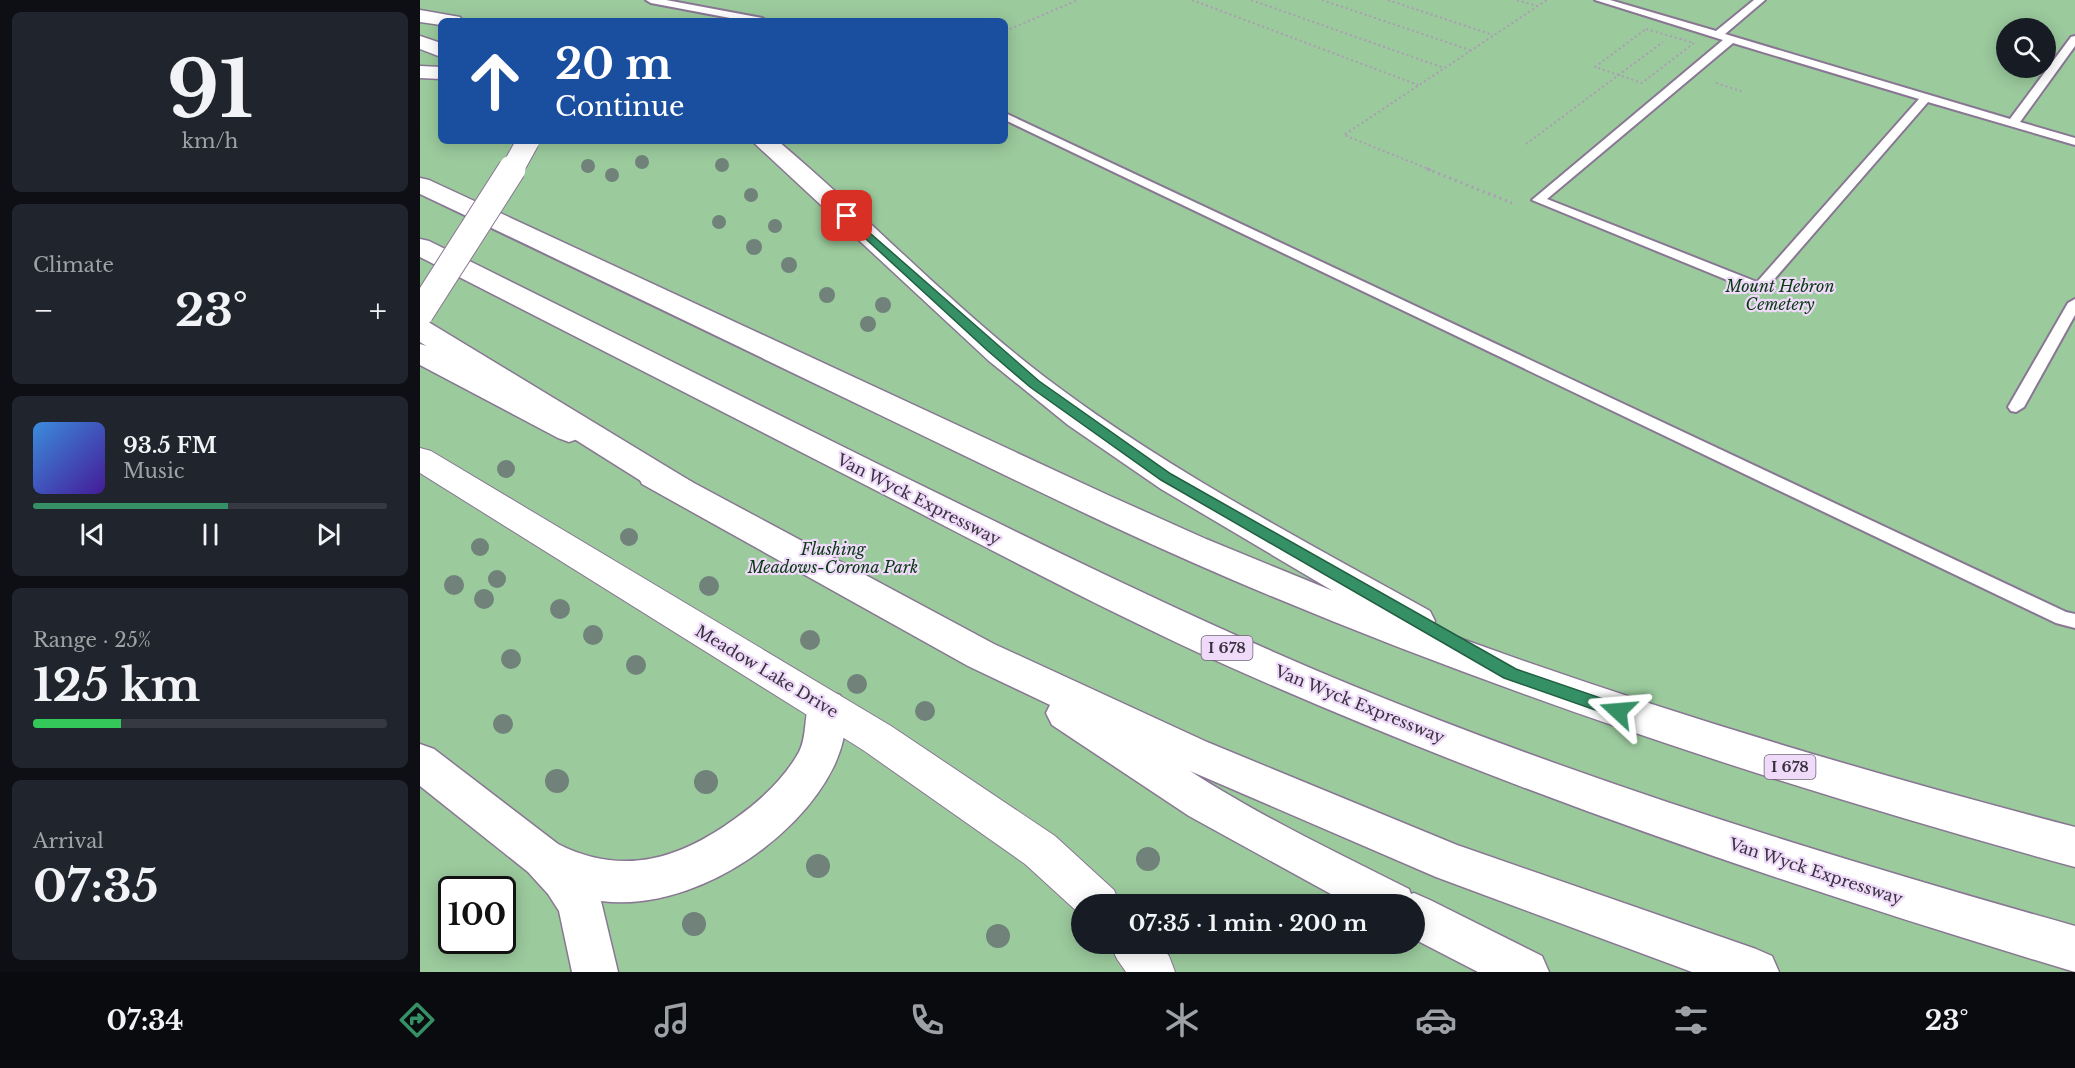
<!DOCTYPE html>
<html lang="en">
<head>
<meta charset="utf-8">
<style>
  body { margin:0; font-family:"Libre Baskerville",serif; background:#20242c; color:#f1f3f6; height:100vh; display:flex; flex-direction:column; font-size:22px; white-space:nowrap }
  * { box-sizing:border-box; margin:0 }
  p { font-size:20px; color:#9ea1a6 }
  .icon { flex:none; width:33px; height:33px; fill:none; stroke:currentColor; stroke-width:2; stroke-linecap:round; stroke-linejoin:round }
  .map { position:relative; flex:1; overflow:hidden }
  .sheet { display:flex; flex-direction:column; gap:12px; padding:12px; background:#0d0f14; width:420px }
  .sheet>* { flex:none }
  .hud { position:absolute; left:18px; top:18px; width:570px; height:126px; border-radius:9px; box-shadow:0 3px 15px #0003; background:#1a4fa0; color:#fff; overflow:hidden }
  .fabs { position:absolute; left:1576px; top:18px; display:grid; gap:12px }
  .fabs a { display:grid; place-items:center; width:60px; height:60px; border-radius:50%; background:#171b24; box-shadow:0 3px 15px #0003; font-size:30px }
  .speed { position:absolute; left:18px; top:876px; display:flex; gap:12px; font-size:30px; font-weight:700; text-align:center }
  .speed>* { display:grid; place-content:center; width:78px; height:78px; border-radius:50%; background:#171b24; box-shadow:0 3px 15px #0003; line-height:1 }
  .speed .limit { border:3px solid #111; border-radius:9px; background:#fff; color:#111 }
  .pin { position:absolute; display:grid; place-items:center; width:51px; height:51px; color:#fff; margin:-26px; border-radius:12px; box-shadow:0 3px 9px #0006 }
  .me { position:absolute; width:66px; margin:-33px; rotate:289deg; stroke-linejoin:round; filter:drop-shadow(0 0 4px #0008) }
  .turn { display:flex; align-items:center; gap:21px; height:126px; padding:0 18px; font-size:27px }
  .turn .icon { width:78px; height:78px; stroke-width:2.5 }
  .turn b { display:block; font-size:42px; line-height:51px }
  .big { font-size:45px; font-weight:700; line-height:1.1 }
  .sheet .widget { flex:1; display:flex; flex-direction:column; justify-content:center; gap:9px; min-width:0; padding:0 21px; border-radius:9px; background:#20242c }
  .sheet .dial { align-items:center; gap:0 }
  .dial b { font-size:78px; line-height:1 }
  .song { display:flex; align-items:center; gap:18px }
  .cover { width:72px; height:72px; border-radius:9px; background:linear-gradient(135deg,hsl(210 70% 55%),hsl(260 70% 35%)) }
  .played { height:6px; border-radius:3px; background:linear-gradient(90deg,#359066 55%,#363941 55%) }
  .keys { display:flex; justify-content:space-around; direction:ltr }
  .heat { display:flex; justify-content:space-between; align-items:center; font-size:33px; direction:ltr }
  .charge { height:9px; border-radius:4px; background:linear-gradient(90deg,#34c759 25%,#363941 0) }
  .trip { position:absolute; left:651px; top:894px; width:354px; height:60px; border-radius:30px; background:#171b24; box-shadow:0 3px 15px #0003; font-weight:700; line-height:60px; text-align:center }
  .tabs { display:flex; height:96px; justify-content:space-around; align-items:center; background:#090b0e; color:#9ea1a6 }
  .tabs .icon { width:42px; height:42px }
  .tabs .current { color:#359066 }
  .tabs b { font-size:27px; color:#f1f3f6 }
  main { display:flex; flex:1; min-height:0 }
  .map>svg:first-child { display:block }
  .green { fill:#9bca9d; fill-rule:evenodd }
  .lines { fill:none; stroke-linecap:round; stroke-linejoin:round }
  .lane-casing { stroke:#897693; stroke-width:4 }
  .street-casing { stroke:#897693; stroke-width:2 }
  .secondary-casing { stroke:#897693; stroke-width:3 }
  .highway-casing { stroke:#897693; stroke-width:3 }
  .path-far1 { stroke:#ac9cb4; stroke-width:2; stroke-dasharray:2 3; stroke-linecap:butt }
  .path { stroke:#ac9cb4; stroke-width:3; stroke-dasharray:2 4; stroke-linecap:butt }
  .lane { fill:#fff; fill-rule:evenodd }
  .street { fill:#fff; fill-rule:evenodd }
  .secondary { fill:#fff; fill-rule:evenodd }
  .highway { fill:#fff; fill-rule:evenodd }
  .highway-bridge-far1-casing { stroke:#897693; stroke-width:24; stroke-linecap:butt }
  .highway-bridge-casing { stroke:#897693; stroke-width:29; stroke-linecap:butt }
  .highway-bridge-far1 { stroke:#fff; stroke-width:22 }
  .highway-bridge { stroke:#fff; stroke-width:27 }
  .tree { fill:#70827a }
  .route { fill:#359066; stroke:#225e42; stroke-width:1.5 }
  .labels { text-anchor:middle; stroke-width:4.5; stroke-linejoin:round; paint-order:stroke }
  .shield { fill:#efdafa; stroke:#706476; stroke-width:1.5 }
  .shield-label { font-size:15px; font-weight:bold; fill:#3a323e }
  .park-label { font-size:16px; font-style:italic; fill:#093a11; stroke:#efdafa }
  .street-label { font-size:16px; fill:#3a323e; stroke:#efdafa }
</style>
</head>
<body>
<main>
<section class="sheet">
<div class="widget dial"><b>91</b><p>km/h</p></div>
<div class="widget"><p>Climate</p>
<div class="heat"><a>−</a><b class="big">23°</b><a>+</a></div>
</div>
<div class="widget">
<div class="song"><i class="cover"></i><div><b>93.5 FM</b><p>Music</p></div></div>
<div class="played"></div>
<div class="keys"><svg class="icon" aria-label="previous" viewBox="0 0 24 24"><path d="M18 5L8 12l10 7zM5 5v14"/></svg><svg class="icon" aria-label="pause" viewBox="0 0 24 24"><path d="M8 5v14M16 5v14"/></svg><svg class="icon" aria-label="next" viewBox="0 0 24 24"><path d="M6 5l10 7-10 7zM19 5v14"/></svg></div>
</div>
<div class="widget"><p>Range · 25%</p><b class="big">125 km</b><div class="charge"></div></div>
<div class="widget"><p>Arrival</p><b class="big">07:35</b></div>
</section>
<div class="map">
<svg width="1655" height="972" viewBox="0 0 1655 972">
  <rect width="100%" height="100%" fill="#efdafa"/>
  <!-- green -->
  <path class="green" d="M0 0H1655V972H0ZM21 21H585V141H21ZM1587 28H1626V68H1587ZM32 890H82V940H32ZM662 904H994V944H662Z"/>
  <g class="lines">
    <defs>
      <g id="lane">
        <polygon points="226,0 246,0 342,18 347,21 326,21 231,3"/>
        <path d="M1175 0H1190L1296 31 1334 0H1345L1305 34 1590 119 1651 37 1655 36V46L1600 122 1655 138V145L1508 102 1344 291H1334L1112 200 1303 40ZM1313 43 1499 99 1337 282 1127 199Z"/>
        <polygon points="585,113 1646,612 1655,614 1655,628 1636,623 585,120"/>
        <polygon points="1655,299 1655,315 1604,407 1596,412 1591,411 1588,407 1648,303"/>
      </g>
      <g id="street">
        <polygon points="0,448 11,451 471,726 635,836 694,890 700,904 662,904 662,916 605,864 443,750 0,473"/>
        <polygon points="690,944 739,944 749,956 755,972 706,972 697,959"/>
      </g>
      <g id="secondary">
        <polygon points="0,344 10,347 160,424 165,431 160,438 149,442 138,438 0,365"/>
        <path d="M234 465 246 468 574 644 787 742 1037 845 1336 949 1352 956 1359 972H1272L1016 877 770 771C840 816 915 852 989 889L991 894 994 893 1010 900 1122 956 1129 972H1058L994 939V904H929L769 816 632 725 626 713 630 705 548 666 222 484 218 476 222 468Z"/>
      </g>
      <g id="highway">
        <polygon points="0,10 40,17 43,21 21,21 21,25 0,22"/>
        <polygon points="0,36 21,43 21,57 0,49"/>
        <polygon points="0,66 21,67 21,79 0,78"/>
        <path d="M332 141H358C449 218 532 306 626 378 746 469 879 538 1010 611L1015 621 1012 628C1223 706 1437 770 1655 827V867C1369 789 1086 696 813 580 691 528 573 469 454 412 303 339 152 266 0 194V178L9 180 690 496 786 539 913 591 741 489 648 425 569 361Z"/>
        <path d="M0 239 9 241C162 317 315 393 468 469 621 544 774 620 931 685 1167 782 1410 857 1655 926V972C1368 886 1084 789 810 667 691 614 576 552 461 493 307 414 154 336 0 257Z"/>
        <polygon points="0,320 10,323 272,482 277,490 272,498 260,502 248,498 0,342"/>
        <path d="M406 691 420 695C431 717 424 744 414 766 377 843 268 913 181 901L198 972H152L139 911 128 894 108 872 0 786V744L14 749 138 844C203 877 260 859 316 818 341 800 364 779 379 752 388 735 383 713 392 695Z"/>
      </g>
    </defs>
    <!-- lane casing -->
    <use href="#lane" class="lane-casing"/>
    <!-- street casing -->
    <use href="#street" class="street-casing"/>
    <!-- secondary casing -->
    <use href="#secondary" class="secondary-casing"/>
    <!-- highway casing -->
    <use href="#highway" class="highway-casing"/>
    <!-- path-far1 -->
    <g class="path-far1">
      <polyline points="772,0 998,85"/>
      <polyline points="831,0 1024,68"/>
      <polyline points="902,0 1050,50"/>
      <polyline points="968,0 1073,35"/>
      <polyline points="1097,0 1117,6"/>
      <polygon points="1226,29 1274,43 1222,83 1175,67"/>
      <polyline points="585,31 658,0"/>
      <polyline points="1296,83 1324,92"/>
      <polyline points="1106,144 1243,42"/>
      <polyline points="1011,170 924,135 1127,0"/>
    </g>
    <!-- path -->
    <polyline class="path" points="1007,169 1092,203"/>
    <!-- lane -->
    <use href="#lane" class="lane"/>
    <!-- street -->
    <use href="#street" class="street"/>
    <!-- secondary -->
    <use href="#secondary" class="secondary"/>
    <!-- highway -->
    <use href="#highway" class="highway"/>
    <defs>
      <polyline id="highway-bridge-far1" points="92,170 108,141"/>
      <polyline id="highway-bridge" points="0,313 92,169"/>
    </defs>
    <!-- highway-bridge-far1 casing -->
    <use href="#highway-bridge-far1" class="highway-bridge-far1-casing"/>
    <!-- highway-bridge casing -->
    <use href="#highway-bridge" class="highway-bridge-casing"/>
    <!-- highway-bridge-far1 -->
    <use href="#highway-bridge-far1" class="highway-bridge-far1"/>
    <!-- highway-bridge -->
    <use href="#highway-bridge" class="highway-bridge"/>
  </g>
  <!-- trees -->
  <g class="tree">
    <circle cx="222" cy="162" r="7"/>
    <circle cx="302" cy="165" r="7"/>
    <circle cx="168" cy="166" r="7"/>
    <circle cx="192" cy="175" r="7"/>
    <circle cx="331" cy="195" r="7"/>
    <circle cx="299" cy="222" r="7"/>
    <circle cx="355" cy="226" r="7"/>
    <circle cx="334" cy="247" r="8"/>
    <circle cx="369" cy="265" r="8"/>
    <circle cx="407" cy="295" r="8"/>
    <circle cx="463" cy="305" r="8"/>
    <circle cx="448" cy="324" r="8"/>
    <circle cx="86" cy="469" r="9"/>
    <circle cx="209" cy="537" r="9"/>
    <circle cx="60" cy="547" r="9"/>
    <circle cx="77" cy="579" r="9"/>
    <circle cx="34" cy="585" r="10"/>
    <circle cx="289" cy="586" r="10"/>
    <circle cx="64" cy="599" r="10"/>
    <circle cx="140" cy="609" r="10"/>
    <circle cx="173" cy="635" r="10"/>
    <circle cx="390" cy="640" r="10"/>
    <circle cx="91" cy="659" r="10"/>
    <circle cx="216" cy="665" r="10"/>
    <circle cx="437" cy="684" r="10"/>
    <circle cx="505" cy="711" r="10"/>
    <circle cx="83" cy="724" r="10"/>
    <circle cx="137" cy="781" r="12"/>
    <circle cx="286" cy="782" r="12"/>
    <circle cx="728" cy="859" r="12"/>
    <circle cx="398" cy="866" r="12"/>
    <circle cx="274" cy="924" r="12"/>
    <circle cx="578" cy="936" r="12"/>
  </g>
  <!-- route -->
  <polygon class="route" points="427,213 619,381 751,474 1096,669 1204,706 1206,711 1204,716 1198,718 1084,678 741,480 610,387 568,351 423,218 423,214"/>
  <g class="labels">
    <!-- shield labels -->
    <g class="shield">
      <rect x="781.5" y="636" width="51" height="24" rx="4.5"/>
      <rect x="1344.5" y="755" width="51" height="24" rx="4.5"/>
    </g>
    <g class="shield-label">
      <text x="807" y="653">I 678</text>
      <text x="1370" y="772">I 678</text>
    </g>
    <!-- park labels -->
    <g class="park-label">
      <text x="1360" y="292">Mount Hebron<tspan x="1360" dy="18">Cemetery</tspan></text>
      <text x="413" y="555">Flushing<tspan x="413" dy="18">Meadows-Corona Park</tspan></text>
    </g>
    <!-- street labels -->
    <g class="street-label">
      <text transform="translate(499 499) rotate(27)" y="6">Van Wyck Expressway</text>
      <text transform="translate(347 671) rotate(31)" y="6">Meadow Lake Drive</text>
      <text transform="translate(940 704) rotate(22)" y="6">Van Wyck Expressway</text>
      <text transform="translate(1396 871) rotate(18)" y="6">Van Wyck Expressway</text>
    </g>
  </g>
</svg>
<div class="fabs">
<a><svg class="icon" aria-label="search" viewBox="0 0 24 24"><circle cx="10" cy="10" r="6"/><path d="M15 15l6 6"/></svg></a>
</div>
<div class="speed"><div class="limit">100</div></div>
<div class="pin" style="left:427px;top:216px;background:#d93025"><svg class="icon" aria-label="arrive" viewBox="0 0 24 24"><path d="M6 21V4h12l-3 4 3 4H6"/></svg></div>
<svg class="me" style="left:1198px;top:711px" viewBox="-20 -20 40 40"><path d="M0-17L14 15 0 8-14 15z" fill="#359066" stroke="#fff" stroke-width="4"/></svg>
<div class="trip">07:35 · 1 min · 200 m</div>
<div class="hud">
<div class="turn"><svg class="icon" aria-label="ahead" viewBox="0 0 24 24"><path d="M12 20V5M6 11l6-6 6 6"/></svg><div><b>20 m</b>Continue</div></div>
</div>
</div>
</main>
<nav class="tabs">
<b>07:34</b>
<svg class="icon current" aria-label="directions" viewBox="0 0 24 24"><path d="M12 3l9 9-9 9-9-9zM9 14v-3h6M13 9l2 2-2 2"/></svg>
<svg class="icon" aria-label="music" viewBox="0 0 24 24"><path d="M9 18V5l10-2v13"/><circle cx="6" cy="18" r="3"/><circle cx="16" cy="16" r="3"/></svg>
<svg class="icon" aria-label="phone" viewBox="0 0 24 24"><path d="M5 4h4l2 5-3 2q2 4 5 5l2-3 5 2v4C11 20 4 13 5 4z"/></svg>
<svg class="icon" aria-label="climate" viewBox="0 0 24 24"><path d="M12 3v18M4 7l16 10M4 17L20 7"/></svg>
<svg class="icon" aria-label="car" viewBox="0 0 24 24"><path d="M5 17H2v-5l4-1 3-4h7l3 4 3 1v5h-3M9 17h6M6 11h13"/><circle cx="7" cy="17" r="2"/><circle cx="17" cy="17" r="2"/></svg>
<svg class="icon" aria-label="filters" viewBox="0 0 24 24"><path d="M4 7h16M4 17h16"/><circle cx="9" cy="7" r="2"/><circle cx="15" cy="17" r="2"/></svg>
<b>23°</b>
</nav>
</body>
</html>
